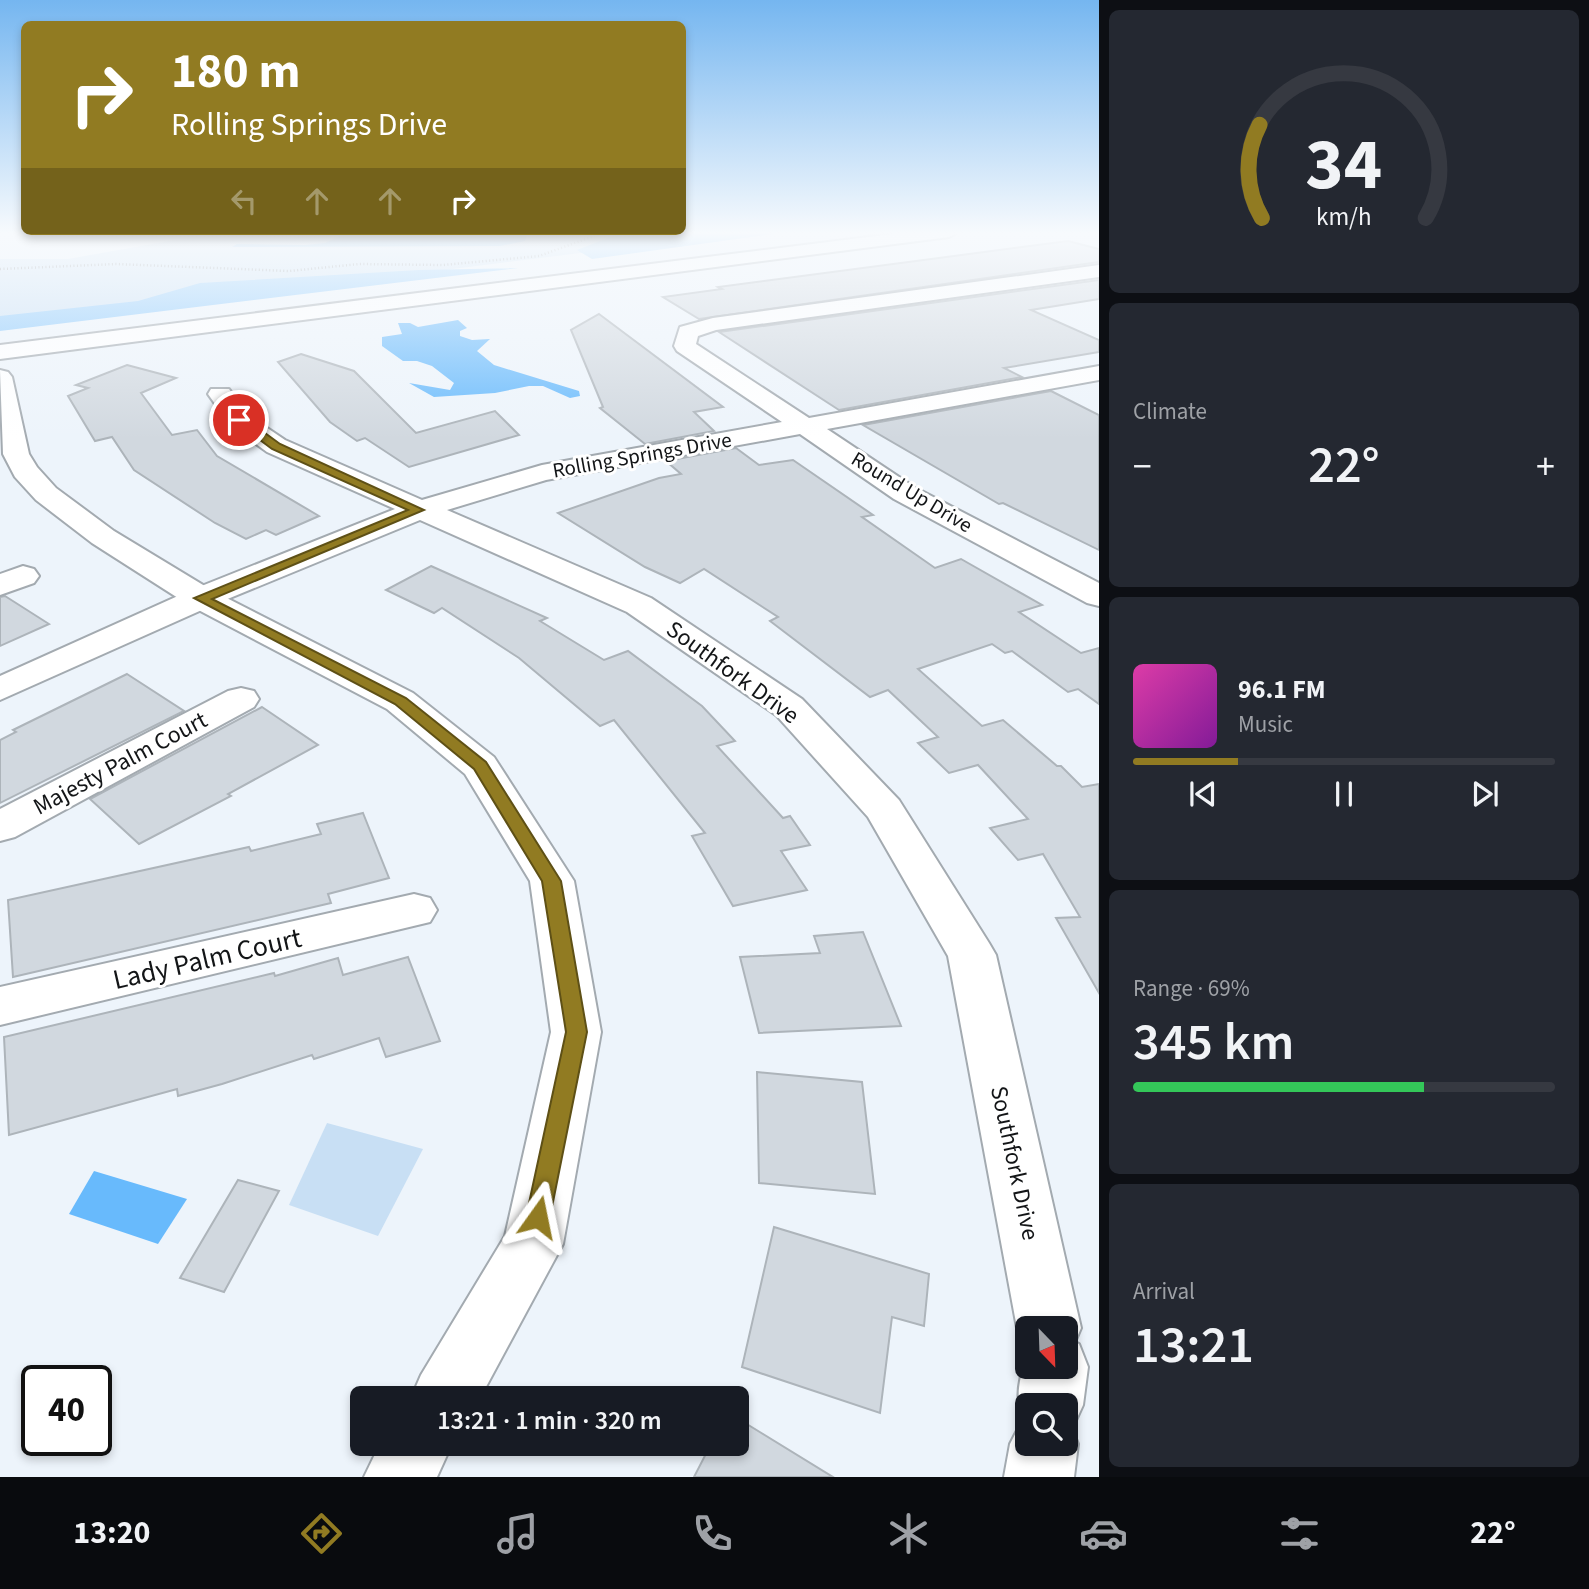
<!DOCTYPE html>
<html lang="en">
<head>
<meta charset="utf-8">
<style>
  body { margin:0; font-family:"Source Sans 3",sans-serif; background:#242831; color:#f1f3f6; height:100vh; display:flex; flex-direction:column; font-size:26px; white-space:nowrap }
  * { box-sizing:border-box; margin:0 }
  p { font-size:23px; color:#9ea1a6 }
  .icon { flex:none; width:38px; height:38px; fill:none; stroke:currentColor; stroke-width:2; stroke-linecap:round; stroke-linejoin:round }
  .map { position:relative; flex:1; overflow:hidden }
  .sheet { display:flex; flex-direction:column; gap:10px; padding:10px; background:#0d0f14; width:490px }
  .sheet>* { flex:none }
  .top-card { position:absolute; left:21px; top:21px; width:665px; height:214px; border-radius:10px; box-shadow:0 4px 10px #0003; background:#917b22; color:#fff; overflow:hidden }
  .needle { width:46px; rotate:157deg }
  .buttons { position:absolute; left:1015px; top:1316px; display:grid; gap:14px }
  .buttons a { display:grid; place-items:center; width:63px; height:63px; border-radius:10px; background:#171b24; box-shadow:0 4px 10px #0003; font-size:35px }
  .speed { position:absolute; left:21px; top:1365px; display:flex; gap:14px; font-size:35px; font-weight:700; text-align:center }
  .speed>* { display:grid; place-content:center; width:91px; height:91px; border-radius:50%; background:#171b24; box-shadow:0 4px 10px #0003; line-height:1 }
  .speed .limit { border:4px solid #111; border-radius:10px; background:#fff; color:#111 }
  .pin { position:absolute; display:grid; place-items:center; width:60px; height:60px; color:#fff; margin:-30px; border:4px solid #fff; border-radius:50%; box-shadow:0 2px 7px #0007 }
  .me { position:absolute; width:77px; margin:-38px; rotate:12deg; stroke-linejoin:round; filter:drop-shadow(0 0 5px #0008) }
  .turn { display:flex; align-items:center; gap:24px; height:147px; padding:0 35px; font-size:32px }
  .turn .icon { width:91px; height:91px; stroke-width:2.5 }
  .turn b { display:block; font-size:49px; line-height:60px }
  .lanes { display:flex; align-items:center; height:66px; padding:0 35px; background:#0003; justify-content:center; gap:35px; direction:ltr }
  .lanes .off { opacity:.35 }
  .big { font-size:52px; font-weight:600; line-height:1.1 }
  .sheet .card { flex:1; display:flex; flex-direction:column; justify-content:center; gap:10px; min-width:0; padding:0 24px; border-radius:10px; background:#242831 }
  .sheet .dial { align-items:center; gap:0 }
  .dial svg { height:182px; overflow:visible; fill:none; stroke:#363941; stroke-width:7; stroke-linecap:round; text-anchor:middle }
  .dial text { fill:#f1f3f6; stroke:none }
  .song { display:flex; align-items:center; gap:21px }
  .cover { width:84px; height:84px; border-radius:10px; background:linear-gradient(135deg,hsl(320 70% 55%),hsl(290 70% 35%)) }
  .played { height:7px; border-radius:4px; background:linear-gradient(90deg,#917b22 25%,#363941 25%) }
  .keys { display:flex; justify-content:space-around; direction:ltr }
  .heat { display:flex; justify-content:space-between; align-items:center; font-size:38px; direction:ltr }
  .charge { height:10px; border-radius:5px; background:linear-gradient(90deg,#34c759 69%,#363941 0) }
  .trip { position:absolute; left:350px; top:1386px; width:399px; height:70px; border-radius:10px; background:#171b24; box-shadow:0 4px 10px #0003; font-weight:600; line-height:70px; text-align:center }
  .dock { display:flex; height:112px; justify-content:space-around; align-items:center; background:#090b0e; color:#9ea1a6 }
  .dock .icon { width:49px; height:49px }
  .dock .active { color:#917b22 }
  .dock b { font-size:32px; color:#f1f3f6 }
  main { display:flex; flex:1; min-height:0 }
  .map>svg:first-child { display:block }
  .green { fill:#c8dff4 }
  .forest { fill:#87c7fc }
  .water { fill:#68bafc }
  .building { fill:#d1d8df; stroke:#adb4ba; stroke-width:2 }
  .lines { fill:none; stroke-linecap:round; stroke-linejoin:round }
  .minor-casing { stroke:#a3aab0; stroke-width:4 }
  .tertiary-casing { stroke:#a3aab0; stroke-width:4 }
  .secondary-casing { stroke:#a3aab0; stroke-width:4 }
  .path { stroke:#7c8084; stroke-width:2.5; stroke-dasharray:1 2.5; stroke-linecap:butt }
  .minor { fill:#fff; fill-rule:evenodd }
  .tertiary { fill:#fff; fill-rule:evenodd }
  .secondary { fill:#fff; fill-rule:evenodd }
  .route { fill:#917b22; stroke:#5e5016; stroke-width:2 }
  .labels { text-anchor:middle; stroke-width:6; stroke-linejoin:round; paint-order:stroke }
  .far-street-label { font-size:21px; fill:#131517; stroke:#fff }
  .street-label { font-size:24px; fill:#131517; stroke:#fff }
  .near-street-label { font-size:28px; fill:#131517; stroke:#fff }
</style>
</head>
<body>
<main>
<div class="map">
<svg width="1099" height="1477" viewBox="0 0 1099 1477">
  <rect width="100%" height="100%" fill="#edf4fb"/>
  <!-- green -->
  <g class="green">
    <polygon points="333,232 747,232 0,326 0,259 68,259 175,240 291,238"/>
    <polygon points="327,1123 423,1149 378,1236 289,1205"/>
  </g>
  <!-- forest -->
  <g class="forest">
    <polygon points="623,232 787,232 592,259 577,250"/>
    <polygon points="518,268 0,331 0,316 138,301 200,283 419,270"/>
  </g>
  <!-- water -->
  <g class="water">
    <polygon points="408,232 522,232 527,235 525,241 500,246 232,247 237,244 305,245 325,243 342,235"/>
    <polygon points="458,320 467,328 460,331 460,336 472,340 490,339 477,351 494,365 579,391 580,396 570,398 543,386 529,386 495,393 434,397 409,383 450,390 454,383 432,366 417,361 403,361 382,346 382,337 402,334 398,323 410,323 418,327"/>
    <polygon points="94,1171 187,1199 158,1244 69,1214"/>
  </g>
  <!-- building -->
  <g class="building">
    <polygon points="1068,241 1099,249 1099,262 699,319 663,297 722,289 718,287"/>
    <polygon points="1099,280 1099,299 1031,310 1099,340 1099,352 1004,368 1022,377 839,410 719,332"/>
    <polygon points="599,314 723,407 694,412 714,431 645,444 600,408 603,407 571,330"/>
    <polygon points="301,354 354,371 416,433 495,411 519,435 409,467 365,438 357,441 330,422 278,362"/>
    <polygon points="127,365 176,378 141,393 172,435 197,430 217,456 319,516 276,535 266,530 246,539 215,523 134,470 112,437 95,441 68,396 88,388 76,385"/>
    <polygon points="1051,391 1099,415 1099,550 1003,503 999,504 863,425"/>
    <polygon points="736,448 759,465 793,460 873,515 862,517 935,568 961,559 1042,605 1019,612 1081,653 1099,648 1099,704 1078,689 1068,692 1012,651 1005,653 992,644 918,669 982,726 1003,720 1057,766 1061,766 1082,787 1099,784 1099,993 1056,918 1080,917 1043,854 1018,860 990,828 1028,819 978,765 949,773 918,743 938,737 888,690 870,697 770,621 778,617 704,569 680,583 645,567 558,513 659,478 681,474 666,461"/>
    <polygon points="431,566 547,618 540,621 604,660 628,651 702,706 735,741 717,746 783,818 790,816 810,845 781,851 807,890 733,906 692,836 705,833 614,720 600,726 519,658 442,608 434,613 386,590"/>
    <polygon points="5,596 49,624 0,646 0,597"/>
    <polygon points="127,674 184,711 0,803 0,740 16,732 13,730"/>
    <polygon points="262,707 318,745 228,794 231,796 139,844 90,799"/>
    <polygon points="363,813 389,878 328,894 331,903 13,977 8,900 249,847 251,851 321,834 317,824"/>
    <polygon points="863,932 901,1026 759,1033 740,957 820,953 814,936"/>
    <polygon points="408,957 440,1041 386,1057 379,1038 314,1059 312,1055 222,1084 178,1096 177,1089 9,1135 4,1037 274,973 275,976 338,958 343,975"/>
    <polygon points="757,1072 862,1082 875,1194 759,1183"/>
    <polygon points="238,1180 279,1191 224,1292 180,1278"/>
    <polygon points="774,1227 929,1274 924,1326 892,1317 880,1413 742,1367"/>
    <polygon points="737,1418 833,1477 694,1477 711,1444 737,1444"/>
  </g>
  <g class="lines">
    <defs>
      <g id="minor">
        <path d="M1099 265V277L716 330 698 336 696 344 809 418 1099 366V380L827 429 914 487 1099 583V606L1087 603 894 499 800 434 546 480 447 510 651 598 802 699 899 800 989 943 996 955 1081 1328 1075 1342 1079 1344 1088 1367 1083 1405 1072 1429 1078 1444 1074 1477H1004L1010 1444 1023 1419C1015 1400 1019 1377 1027 1358V1367H1066V1328H1027V1350L1017 1328 948 956 868 817 776 715 627 612 420 520 213 605 0 700V676L189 591 395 509 267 452 230 425 208 394 211 389H229L248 415 285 440 422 500 542 465 782 422 677 351 674 346 680 327 713 318ZM1027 1405H1066V1444H1027Z"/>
        <polygon points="23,566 34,569 39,576 34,583 0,595 0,574"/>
        <polygon points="241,688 254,691 259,699 254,707 15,837 0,841 0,809 228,691"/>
        <polygon points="414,894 430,898 437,910 430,922 0,1025 0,987"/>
      </g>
      <g id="tertiary">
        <polygon points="0,370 8,372 12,377 29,454 37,467 56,488 114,531 213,591 413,693 494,757 574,881 601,1032 563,1244 480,1398 411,1398 421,1375 505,1236 551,1032 530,881 465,774 387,709 189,605 92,543 36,500 15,477 3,454"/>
        <polygon points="380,1444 452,1444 437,1477 364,1477"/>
      </g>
      <polygon id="secondary" points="908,232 958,232 949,237 0,359 0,345"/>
    </defs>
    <!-- minor casing -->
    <use href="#minor" class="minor-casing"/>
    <!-- tertiary casing -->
    <use href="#tertiary" class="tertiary-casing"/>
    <!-- secondary casing -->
    <use href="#secondary" class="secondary-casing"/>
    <!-- path -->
    <polyline class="path" points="0,269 116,264 289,271 359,264 443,265 539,256 605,232"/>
    <!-- minor -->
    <use href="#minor" class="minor"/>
    <!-- tertiary -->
    <use href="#tertiary" class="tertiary"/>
    <!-- secondary -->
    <use href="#secondary" class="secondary"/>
  </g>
  <!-- sky -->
  <linearGradient id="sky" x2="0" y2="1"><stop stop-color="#75b6f0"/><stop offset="0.53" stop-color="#f7fafd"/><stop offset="1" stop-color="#f7fafd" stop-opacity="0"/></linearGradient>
  <rect width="1099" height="439" fill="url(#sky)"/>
  <!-- route -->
  <polygon class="route" points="236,417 243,417 280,444 424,510 212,599 406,698 486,762 561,881 587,1032 550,1217 547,1225 538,1229 529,1225 526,1217 566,1032 542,881 474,769 395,704 194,598 408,510 272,449 236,422"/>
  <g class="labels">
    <!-- far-street labels -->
    <g class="far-street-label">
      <text transform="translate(642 455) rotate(-10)" y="7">Rolling Springs Drive</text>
      <text transform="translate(912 492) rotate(31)" y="7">Round Up Drive</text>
    </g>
    <!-- street labels -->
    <g class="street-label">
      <text transform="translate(733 672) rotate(36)" y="8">Southfork Drive</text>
      <text transform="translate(120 763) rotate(-28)" y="8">Majesty Palm Court</text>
      <text transform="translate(1015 1163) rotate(78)" y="8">Southfork Drive</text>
    </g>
    <!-- near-street labels -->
    <g class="near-street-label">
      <text transform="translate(207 958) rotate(-13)" y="10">Lady Palm Court</text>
    </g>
  </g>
</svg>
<div class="buttons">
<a><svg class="needle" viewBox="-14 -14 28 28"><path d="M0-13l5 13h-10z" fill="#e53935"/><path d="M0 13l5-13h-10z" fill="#9ea1a6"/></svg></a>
<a><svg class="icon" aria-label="search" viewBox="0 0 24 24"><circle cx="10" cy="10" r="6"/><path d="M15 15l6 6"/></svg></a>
</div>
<div class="speed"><div class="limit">40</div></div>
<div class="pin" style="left:239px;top:420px;background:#d93025"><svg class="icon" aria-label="arrive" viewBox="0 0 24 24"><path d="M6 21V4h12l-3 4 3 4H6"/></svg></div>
<svg class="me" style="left:538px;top:1217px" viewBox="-20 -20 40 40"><path d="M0-17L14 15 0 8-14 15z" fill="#917b22" stroke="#fff" stroke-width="4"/></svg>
<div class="trip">13:21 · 1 min · 320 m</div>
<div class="top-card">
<div class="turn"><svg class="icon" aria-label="right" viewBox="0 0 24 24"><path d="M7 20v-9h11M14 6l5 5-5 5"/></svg><div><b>180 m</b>Rolling Springs Drive</div></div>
<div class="lanes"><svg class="icon off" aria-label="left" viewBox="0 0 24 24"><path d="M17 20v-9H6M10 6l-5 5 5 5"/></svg><svg class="icon off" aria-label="ahead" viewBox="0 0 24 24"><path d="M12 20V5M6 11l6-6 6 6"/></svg><svg class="icon off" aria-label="ahead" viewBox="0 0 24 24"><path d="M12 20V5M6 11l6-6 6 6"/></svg><svg class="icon" aria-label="right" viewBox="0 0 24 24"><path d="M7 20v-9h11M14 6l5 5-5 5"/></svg></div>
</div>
</div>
<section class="sheet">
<div class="card dial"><svg viewBox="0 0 100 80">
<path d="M14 69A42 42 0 1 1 86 69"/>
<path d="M14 69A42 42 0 0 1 13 28" stroke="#917b22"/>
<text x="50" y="56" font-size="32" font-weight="700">34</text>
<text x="50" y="72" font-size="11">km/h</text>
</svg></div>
<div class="card"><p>Climate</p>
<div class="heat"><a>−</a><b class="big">22°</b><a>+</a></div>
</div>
<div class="card">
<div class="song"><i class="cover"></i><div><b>96.1 FM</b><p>Music</p></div></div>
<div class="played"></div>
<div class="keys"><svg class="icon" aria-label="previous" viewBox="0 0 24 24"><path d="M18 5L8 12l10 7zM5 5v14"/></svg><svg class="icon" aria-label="pause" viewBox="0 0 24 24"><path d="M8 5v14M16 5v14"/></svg><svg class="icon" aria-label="next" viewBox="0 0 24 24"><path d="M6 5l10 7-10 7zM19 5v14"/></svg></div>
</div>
<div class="card"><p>Range · 69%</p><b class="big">345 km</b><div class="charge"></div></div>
<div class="card"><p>Arrival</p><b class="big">13:21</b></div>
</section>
</main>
<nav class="dock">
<b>13:20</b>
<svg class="icon active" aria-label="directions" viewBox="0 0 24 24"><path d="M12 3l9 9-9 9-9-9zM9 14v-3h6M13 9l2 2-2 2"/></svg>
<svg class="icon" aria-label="music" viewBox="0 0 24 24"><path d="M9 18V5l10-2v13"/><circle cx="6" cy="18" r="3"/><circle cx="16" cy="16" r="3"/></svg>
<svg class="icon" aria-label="phone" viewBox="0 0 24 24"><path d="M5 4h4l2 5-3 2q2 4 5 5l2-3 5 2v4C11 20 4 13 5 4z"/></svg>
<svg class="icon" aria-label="climate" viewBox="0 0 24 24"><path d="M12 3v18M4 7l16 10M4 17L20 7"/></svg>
<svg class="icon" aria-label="car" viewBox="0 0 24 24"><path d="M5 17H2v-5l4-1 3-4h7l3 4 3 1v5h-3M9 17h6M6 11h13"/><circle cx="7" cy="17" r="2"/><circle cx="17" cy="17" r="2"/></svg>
<svg class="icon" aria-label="filters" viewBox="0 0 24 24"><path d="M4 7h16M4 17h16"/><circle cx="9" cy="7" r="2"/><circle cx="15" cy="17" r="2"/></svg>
<b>22°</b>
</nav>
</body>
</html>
